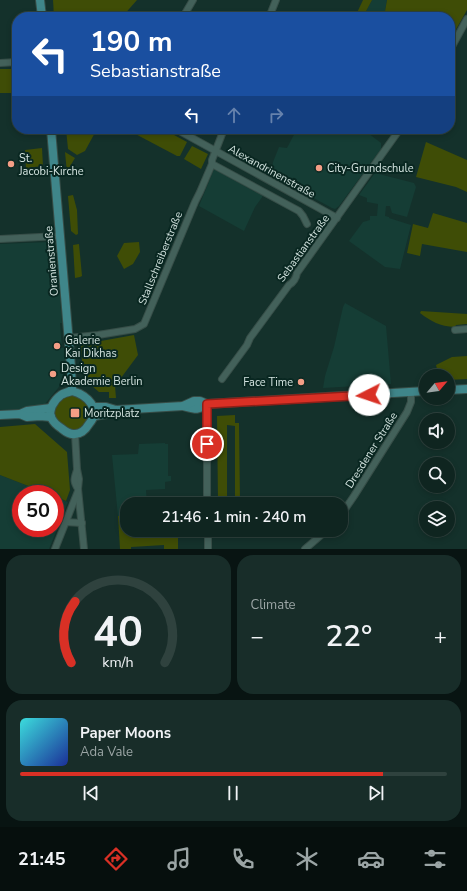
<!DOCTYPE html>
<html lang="en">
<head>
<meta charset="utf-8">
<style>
  body { margin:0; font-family:"Nunito Sans",sans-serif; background:#182d29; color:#f1f3f6; height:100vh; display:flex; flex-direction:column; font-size:15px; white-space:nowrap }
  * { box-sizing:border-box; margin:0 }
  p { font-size:13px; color:#9ba5a5 }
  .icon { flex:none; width:22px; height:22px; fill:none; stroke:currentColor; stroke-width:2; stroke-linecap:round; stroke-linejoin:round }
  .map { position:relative; height:549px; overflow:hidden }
  .sheet { display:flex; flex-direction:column; gap:6px; padding:6px; background:#081412; flex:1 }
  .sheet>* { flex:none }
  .guide { position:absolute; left:12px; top:12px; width:443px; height:122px; border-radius:16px; box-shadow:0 2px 6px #0003,0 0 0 1px #2f423e; background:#1a4fa0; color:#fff; overflow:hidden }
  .needle { width:26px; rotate:61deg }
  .tools { position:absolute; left:419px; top:369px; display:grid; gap:8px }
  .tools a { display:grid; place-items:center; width:36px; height:36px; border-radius:50%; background:#0f2520; box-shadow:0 2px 6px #0003,0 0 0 1px #2f423e; font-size:20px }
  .speed { position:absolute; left:12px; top:485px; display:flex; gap:8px; font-size:20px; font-weight:700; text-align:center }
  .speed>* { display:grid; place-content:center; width:52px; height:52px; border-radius:50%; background:#0f2520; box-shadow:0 2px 6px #0003,0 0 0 1px #2f423e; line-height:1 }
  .speed .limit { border:6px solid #d22; background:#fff; color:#111 }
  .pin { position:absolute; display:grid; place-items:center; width:34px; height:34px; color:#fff; margin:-17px; border:2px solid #fff; border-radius:50%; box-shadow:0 1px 4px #0007 }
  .me { position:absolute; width:44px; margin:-22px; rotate:266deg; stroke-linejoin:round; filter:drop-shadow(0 0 3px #0008) }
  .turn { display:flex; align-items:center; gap:14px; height:84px; padding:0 12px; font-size:18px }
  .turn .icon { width:52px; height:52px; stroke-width:2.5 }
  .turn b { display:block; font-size:28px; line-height:34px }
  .lanes { display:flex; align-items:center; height:38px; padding:0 12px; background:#0003; justify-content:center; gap:20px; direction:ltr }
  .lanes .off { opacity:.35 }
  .big { font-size:30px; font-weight:600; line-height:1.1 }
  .sheet .tile { flex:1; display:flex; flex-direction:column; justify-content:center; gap:6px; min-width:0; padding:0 14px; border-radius:16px; background:#182d29 }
  .sheet .dial { align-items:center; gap:0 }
  .dial svg { height:104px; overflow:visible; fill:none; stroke:#2f423e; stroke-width:7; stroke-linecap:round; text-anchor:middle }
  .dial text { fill:#f1f3f6; stroke:none }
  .song { display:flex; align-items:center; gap:12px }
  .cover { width:48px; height:48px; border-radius:6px; background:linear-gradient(135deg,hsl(180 70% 55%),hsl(230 70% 35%)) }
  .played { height:4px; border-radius:2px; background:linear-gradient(90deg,#d93025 85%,#2f423e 85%) }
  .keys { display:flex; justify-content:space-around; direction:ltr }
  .heat { display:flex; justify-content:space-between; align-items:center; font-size:22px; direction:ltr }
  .sheet .tiles { flex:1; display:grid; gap:6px; grid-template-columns:1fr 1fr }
  .tile:last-child { grid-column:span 2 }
  .trip { position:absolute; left:120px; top:497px; width:228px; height:40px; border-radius:16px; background:#0f2520; box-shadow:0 2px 6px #0003,0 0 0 1px #2f423e; font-weight:600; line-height:40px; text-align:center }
  .menu { display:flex; height:64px; justify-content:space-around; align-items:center; background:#060f0d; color:#9ba5a5 }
  .menu .icon { width:28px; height:28px }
  .menu .current { color:#d93025 }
  .menu b { font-size:18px; color:#f1f3f6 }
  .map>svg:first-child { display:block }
  .built { fill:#153d35 }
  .green { fill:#3f4d06; fill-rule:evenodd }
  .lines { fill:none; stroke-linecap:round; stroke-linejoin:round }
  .minor-casing { stroke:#374e48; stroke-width:8 }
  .major-casing { stroke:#374e48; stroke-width:10 }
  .minor { stroke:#43615a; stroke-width:6 }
  .major { stroke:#3f868a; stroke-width:8 }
  .route-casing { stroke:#8d1f18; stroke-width:10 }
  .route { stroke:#d93025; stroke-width:7 }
  .poi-dot { fill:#f49e86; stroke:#092721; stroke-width:1.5 }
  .labels { text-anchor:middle; stroke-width:4; stroke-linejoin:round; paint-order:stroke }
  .poi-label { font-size:11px; fill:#d3e3df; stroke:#092721; text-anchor:start }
  .street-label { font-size:11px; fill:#d3e3df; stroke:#092721 }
</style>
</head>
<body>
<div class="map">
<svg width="467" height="549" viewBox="0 0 467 549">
  <rect width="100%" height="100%" fill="#14312b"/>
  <!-- built -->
  <g class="built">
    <polygon points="372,0 387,0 384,17 363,17"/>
    <polygon points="297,129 365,129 364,130 381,143 381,149 339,206 335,209 332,208 271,175 273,162 279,147 287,148"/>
    <polygon points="214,169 263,196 255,207 244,231 199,206"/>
    <polygon points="375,173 414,183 416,187 407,217 392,213 390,206 386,206 385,216 389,217 389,218 411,225 400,269 385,267 349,241 363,222 370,220 370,216 377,216 378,204 367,202 367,198 359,195"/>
    <polygon points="50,242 53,244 54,248 56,248 62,323 60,323 62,348 64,348 66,374 64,375 64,380 63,382 44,405 39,405 39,408 0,410 0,244"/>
    <polygon points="345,303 386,326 391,384 323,388 325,376 334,347 343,307"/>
    <polygon points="165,443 165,444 168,444 168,476 171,476 171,481 165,482 165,489 146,490 147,504 127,504 127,516 118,516 112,455 138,454 139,444"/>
    <polygon points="0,475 49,494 21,494 21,528 55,528 55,496 68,502 49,549 0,549"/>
  </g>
  <!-- green -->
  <g class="green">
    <polygon points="53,0 137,0 122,17 54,17"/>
    <polygon points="363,0 372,0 363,17 355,17"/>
    <polygon points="387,0 467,0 467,10 450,40 450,17 384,17"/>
    <rect x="0" y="69" width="17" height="24"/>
    <polygon points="66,129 97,129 85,151 77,155 68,149"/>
    <polygon points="126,129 163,129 187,142 180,156 177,156"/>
    <polygon points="426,142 467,160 467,192 456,187 416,177"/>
    <polygon points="192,146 208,154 201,169 184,159"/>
    <polygon points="42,148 43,166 26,168 25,150"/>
    <polygon points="65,152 75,158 69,168 68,173 67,173"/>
    <polygon points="73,195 77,210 78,234 76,235 71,231 68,196"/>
    <polygon points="433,213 467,223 467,252 422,244 420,256 407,253 413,224 428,228"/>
    <polygon points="139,242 140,252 133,264 124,269 117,256 124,243"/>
    <polygon points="79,244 82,276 80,277 75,278 73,245"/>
    <path d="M421 311 467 314V324L456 325 455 327C439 326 432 322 420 313Z"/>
    <polygon points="134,335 138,355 115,386 116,398 109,398 109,392 99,392 85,380 83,377 81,344 83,342 101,341"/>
    <polygon points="467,356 467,379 448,380 448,376 437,376 435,372 437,369 436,365 452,357"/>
    <polygon points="75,394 87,403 91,408 90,419 78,431 67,430 54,417 54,407 63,396"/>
    <path d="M235 415V423H239L240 501 218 502 217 416ZM227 425 235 426V498H227Z"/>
    <polygon points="35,424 67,452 70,490 66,501 55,496 55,494 49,494 0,475 0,427"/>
    <polygon points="118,516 127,516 127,530 178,530 178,549 164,549 164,545 131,547 131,549 120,549"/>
  </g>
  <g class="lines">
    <defs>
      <g id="minor">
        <polyline points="183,17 193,0"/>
        <polyline points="268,17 270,15 276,0"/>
        <polyline points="450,50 467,19"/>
        <polyline points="0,63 17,62"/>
        <polyline points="176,129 337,218"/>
        <polyline points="212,164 299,211 303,216 307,224"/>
        <polyline points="0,239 60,236"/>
        <polyline points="455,330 467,329"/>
        <polyline points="69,338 98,335 135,329 144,324 195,202 200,192 212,164 212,160 224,129"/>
        <path d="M222 379 247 345 250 338 289 285C294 282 296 279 297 273L400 129"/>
        <polyline points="75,434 77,469 79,479 78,489 84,549"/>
        <path d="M77 470C74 479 73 481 78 489"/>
        <polyline points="207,504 207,404"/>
        <polyline points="341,515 354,496 407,412 411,402 411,392"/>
        <polyline points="65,522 82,523"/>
        <polyline points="208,530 208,549"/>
        <polyline points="55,549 78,491"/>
        <polyline points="305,549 327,530"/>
      </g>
      <g id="major">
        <polyline points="40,0 42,17"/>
        <polyline points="51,129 71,367 72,391"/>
        <polyline points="448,390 467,389"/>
        <path d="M72 391C87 395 102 409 89 424 86 429 81 434 75 434 69 435 65 431 61 428 58 426 54 423 52 419 47 411 54 400 61 395 64 393 68 392 72 391Z"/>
        <path d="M183 406C195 409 197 411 207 404"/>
        <polyline points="93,407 106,407 116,410 183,406 194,401 200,401 207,404 426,391"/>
        <polyline points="20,414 27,411 51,408"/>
        <polyline points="0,415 20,414 27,417 40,416 51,417"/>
        <polyline points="94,416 107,414 116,410"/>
      </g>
    </defs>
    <!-- minor casing -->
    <use href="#minor" class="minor-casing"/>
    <!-- major casing -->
    <use href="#major" class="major-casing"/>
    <!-- minor -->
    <use href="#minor" class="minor"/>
    <!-- major -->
    <use href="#major" class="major"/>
  </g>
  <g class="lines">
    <defs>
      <polyline id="route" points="207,444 207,404 369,395"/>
    </defs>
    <!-- route casing -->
    <use href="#route" class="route-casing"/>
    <!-- route -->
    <use href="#route" class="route"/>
  </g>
  <!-- markers -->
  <g class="poi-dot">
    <circle cx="11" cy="164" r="4"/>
    <circle cx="319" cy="168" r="4"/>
    <circle cx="57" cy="346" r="4"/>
    <circle cx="53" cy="374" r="4"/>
    <circle cx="301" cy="382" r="4"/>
    <rect x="70" y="408" width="10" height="10" rx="2"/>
  </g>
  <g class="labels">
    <!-- poi labels -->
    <g class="poi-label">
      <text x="19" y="162">St.<tspan x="19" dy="13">Jacobi-Kirche</tspan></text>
      <text x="327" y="172">City-Grundschule</text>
      <text x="65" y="344">Galerie<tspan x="65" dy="13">Kai Dikhas</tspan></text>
      <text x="61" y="372">Design<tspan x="61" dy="13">Akademie Berlin</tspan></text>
      <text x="293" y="386" text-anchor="end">Face Time</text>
      <text x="84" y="417">Moritzplatz</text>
    </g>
    <!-- street labels -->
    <g class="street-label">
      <text transform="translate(272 171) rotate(29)" y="4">Alexandrinenstraße</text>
      <text transform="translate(303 248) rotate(-54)" y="4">Sebastianstraße</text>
      <text transform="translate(160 258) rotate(-68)" y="4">Stallschreiberstraße</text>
      <text transform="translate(51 261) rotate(-95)" y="4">Oranienstraße</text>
      <text transform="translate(371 450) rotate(-58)" y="4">Dresdener Straße</text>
    </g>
  </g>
</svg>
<div class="tools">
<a><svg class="needle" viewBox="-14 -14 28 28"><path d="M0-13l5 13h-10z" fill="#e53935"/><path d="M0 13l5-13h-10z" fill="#9ba5a5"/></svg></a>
<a><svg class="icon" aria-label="sound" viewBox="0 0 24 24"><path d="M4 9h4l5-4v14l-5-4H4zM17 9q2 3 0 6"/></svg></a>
<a><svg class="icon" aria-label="search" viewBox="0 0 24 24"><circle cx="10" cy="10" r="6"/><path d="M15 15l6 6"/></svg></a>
<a><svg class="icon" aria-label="layers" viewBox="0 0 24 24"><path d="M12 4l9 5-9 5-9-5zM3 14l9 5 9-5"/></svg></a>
</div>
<div class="speed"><div class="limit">50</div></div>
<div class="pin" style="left:207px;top:444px;background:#d93025"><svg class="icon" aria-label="arrive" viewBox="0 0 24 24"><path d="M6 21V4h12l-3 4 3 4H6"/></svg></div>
<svg class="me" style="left:369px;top:395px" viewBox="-20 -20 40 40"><circle r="19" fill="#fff"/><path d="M0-13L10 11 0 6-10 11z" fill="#d93025"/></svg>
<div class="trip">21:46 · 1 min · 240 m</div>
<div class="guide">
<div class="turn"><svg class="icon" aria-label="left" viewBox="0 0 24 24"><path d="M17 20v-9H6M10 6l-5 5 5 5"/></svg><div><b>190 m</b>Sebastianstraße</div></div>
<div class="lanes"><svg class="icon" aria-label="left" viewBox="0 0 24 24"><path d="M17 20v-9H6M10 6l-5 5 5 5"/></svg><svg class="icon off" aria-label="ahead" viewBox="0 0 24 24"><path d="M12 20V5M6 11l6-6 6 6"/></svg><svg class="icon off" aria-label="right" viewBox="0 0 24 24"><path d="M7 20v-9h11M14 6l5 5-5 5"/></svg></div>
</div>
</div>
<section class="sheet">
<div class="tiles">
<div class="tile dial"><svg viewBox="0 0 100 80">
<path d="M14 69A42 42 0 1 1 86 69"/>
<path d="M14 69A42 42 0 0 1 17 22" stroke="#d93025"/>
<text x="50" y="56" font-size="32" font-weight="700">40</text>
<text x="50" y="72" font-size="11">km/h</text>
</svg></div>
<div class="tile"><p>Climate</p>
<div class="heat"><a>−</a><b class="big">22°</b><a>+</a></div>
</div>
<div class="tile">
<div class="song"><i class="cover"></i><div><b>Paper Moons</b><p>Ada Vale</p></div></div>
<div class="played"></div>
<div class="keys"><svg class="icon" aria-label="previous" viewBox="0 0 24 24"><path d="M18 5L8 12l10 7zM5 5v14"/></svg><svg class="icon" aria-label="pause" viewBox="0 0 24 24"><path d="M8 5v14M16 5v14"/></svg><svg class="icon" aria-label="next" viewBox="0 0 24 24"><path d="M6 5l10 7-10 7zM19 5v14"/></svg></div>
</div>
</div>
</section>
<nav class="menu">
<b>21:45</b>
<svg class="icon current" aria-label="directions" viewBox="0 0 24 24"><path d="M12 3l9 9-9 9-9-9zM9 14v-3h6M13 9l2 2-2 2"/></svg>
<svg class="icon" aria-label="music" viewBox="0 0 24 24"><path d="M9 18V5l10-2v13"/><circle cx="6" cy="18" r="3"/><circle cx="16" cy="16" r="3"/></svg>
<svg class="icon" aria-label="phone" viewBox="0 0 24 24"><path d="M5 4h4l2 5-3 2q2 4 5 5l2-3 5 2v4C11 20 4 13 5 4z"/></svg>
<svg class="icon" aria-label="climate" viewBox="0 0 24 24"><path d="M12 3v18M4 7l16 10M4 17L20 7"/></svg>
<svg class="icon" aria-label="car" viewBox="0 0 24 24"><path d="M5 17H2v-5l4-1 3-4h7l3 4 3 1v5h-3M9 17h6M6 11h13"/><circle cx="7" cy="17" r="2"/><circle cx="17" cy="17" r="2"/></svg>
<svg class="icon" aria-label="filters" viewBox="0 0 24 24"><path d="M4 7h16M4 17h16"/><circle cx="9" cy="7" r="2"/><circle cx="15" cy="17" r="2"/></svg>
</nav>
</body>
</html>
